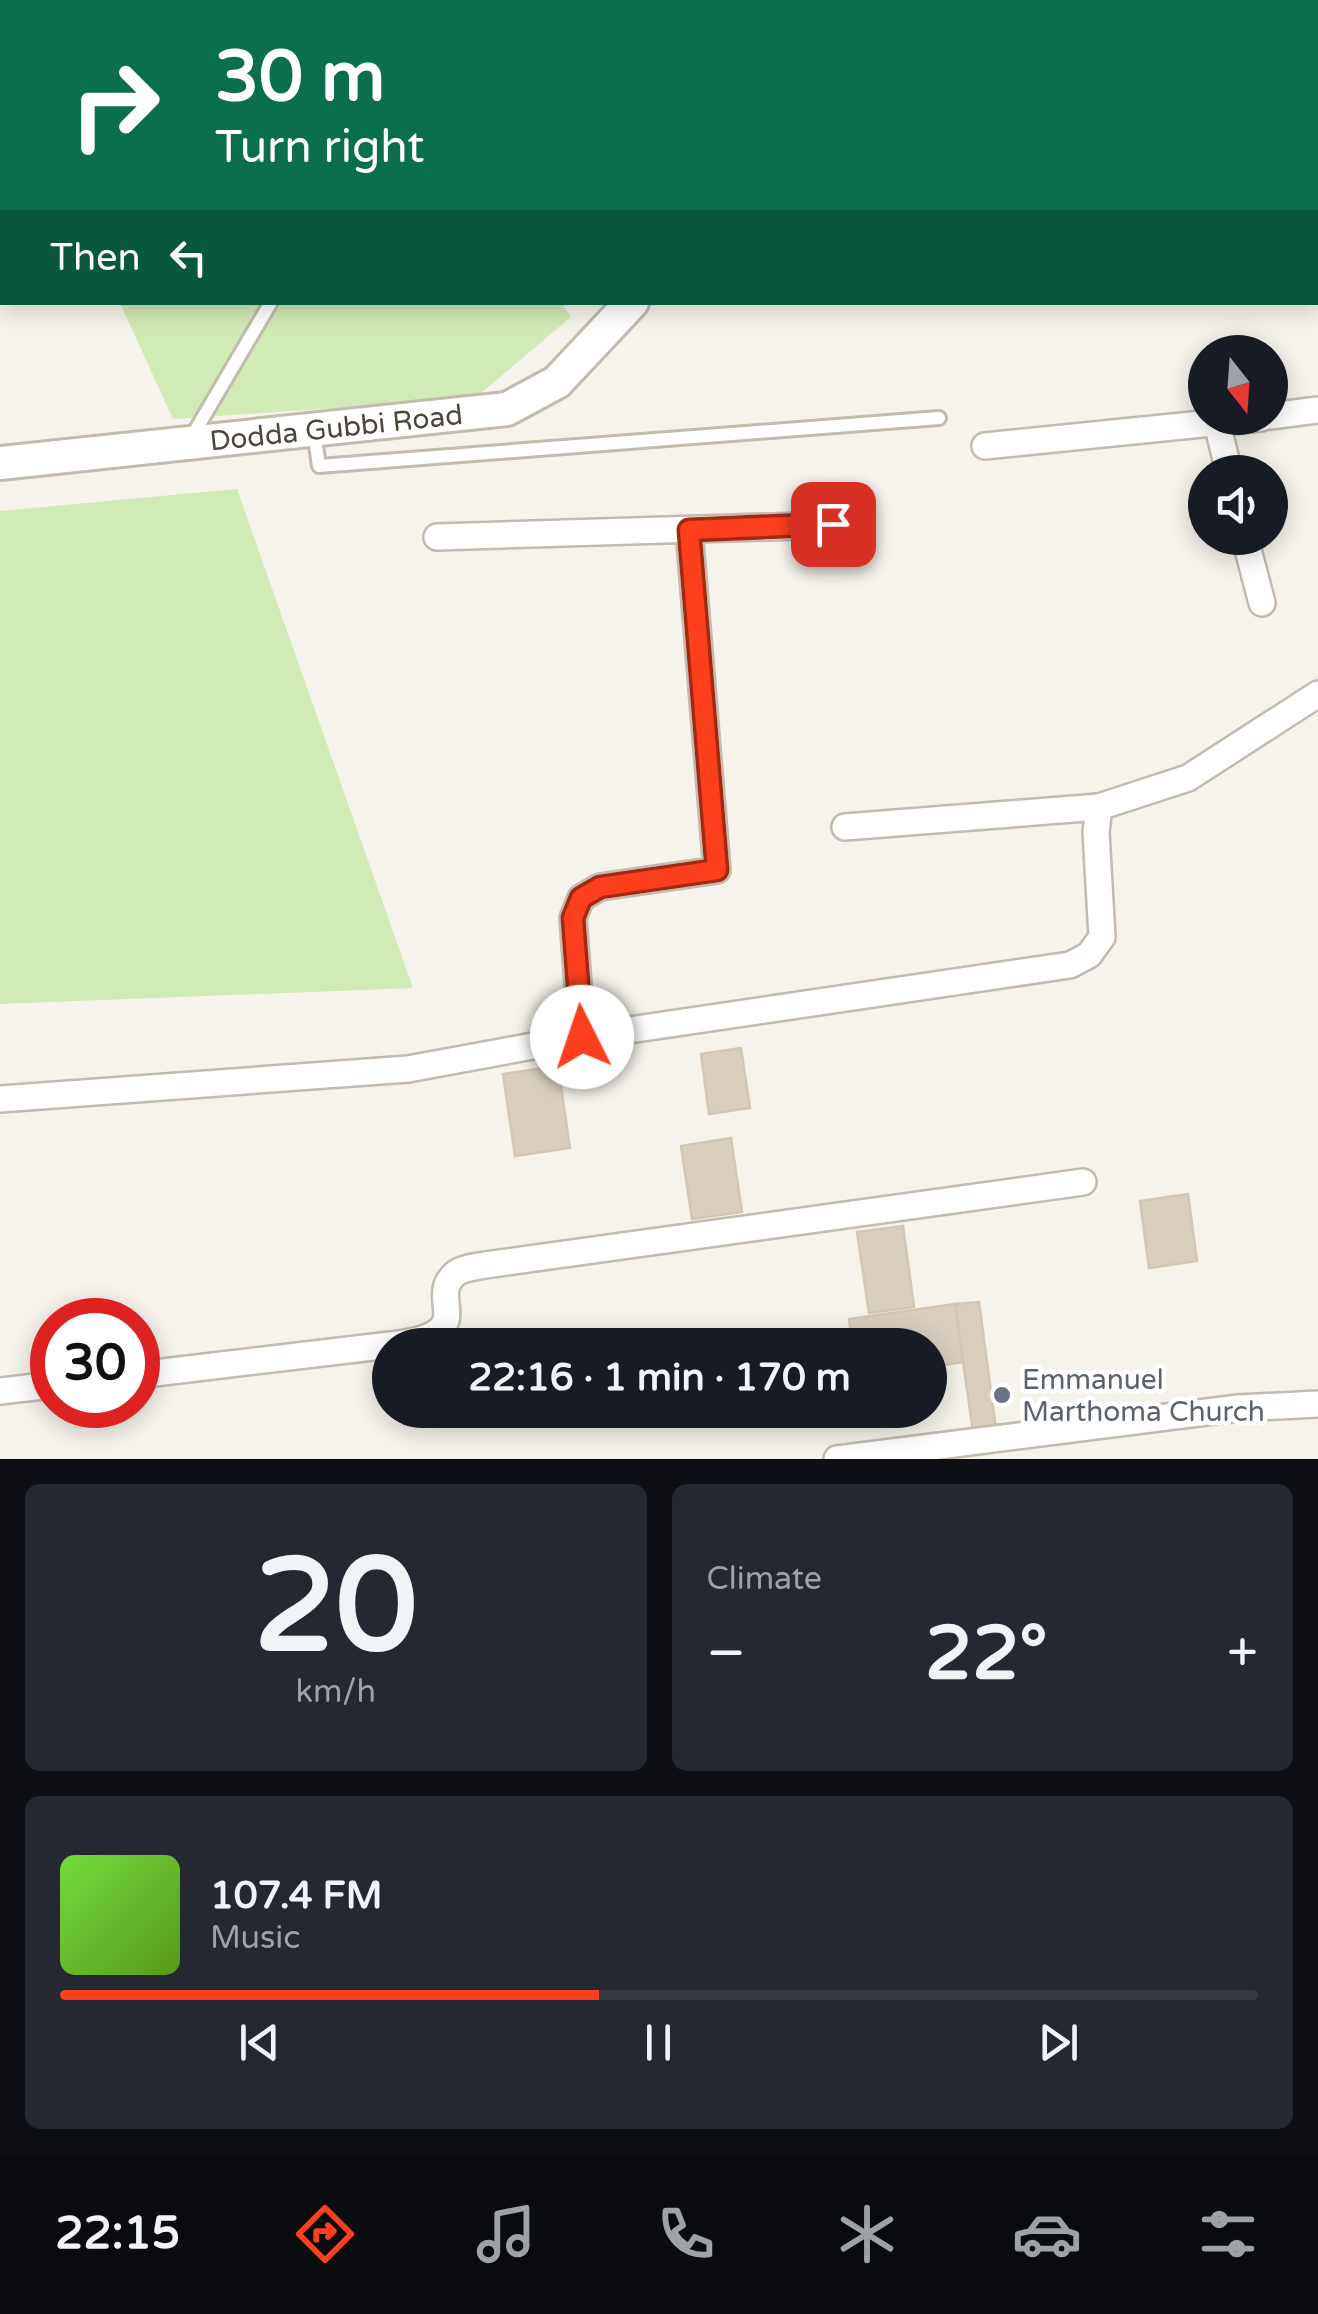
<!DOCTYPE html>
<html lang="en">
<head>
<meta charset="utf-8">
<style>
  body { margin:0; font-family:"Varela Round",sans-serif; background:#242831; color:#f1f3f6; height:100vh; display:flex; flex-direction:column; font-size:38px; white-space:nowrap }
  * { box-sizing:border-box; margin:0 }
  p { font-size:32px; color:#9ea1a6 }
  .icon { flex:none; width:55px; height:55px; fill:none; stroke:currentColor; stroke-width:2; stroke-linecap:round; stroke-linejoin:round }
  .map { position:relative; height:1459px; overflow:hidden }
  .panel { display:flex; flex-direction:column; gap:25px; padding:25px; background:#0d0f14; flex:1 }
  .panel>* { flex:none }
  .top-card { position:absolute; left:0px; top:0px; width:1320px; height:305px; box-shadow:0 5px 25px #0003; background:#0b6e4f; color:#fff; overflow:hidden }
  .needle { width:65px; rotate:163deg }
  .fabs { position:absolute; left:1188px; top:335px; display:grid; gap:20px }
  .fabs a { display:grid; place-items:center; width:100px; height:100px; border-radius:50%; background:#171b24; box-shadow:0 5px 25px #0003; font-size:50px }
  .speed { position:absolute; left:30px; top:1298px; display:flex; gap:20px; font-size:50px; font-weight:700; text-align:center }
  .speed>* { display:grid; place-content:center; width:130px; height:130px; border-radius:50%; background:#171b24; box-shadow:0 5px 25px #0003; line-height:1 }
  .speed .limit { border:15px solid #d22; background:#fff; color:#111 }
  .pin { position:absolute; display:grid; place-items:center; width:85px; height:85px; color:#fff; margin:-42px; border-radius:20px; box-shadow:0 5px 15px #0006 }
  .me { position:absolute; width:110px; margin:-55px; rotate:356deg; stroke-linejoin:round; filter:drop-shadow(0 0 8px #0008) }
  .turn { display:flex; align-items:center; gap:35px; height:210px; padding:0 50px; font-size:45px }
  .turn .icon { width:130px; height:130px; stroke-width:2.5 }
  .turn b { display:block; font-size:70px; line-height:85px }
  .then { display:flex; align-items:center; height:95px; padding:0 50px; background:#0003; gap:20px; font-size:38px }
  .big { font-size:75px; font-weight:700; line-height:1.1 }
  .panel .card { flex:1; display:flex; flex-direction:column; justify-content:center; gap:15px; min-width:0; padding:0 35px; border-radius:15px; background:#242831 }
  .panel .dial { align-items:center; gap:0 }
  .dial b { font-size:130px; line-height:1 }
  .song { display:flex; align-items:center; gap:30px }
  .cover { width:120px; height:120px; border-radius:15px; background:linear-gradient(135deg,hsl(100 70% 55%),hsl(90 70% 35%)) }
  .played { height:10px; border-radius:5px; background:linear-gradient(90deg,#fc3f1d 45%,#363941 45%) }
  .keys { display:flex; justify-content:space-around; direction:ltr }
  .heat { display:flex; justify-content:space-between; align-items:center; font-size:55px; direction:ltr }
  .panel .tiles { flex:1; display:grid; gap:25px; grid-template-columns:1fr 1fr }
  .card:last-child { grid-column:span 2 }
  .trip { position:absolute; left:372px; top:1328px; width:575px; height:100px; border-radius:50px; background:#171b24; box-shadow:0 5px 25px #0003; font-weight:700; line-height:100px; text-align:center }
  .menu { display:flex; height:160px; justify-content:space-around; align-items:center; background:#090b0e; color:#9ea1a6 }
  .menu .icon { width:70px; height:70px }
  .menu .current { color:#fc3f1d }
  .menu b { font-size:45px; color:#f1f3f6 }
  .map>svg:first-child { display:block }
  .green { fill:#d2eab5 }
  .building { fill:#d8cfc1; stroke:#d3c7b4; stroke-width:2.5 }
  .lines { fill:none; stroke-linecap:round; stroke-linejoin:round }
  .service-casing { stroke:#c2bbae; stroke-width:18 }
  .minor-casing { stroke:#c2bbae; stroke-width:30 }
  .tertiary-casing { stroke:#c2bbae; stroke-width:38 }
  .service { stroke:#fff; stroke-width:12 }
  .minor { stroke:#fff; stroke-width:25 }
  .tertiary { stroke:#fff; stroke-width:32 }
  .route-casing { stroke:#a42913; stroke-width:25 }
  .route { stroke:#fc3f1d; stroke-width:18 }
  .worship-dot { fill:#6b7280; stroke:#fff; stroke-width:4 }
  .labels { text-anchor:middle; stroke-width:9; stroke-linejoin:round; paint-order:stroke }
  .street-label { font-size:28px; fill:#4b4439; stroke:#fff }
  .worship-label { font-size:28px; fill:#5b616d; stroke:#fff; text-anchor:start }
</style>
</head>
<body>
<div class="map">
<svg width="1318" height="1459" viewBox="0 0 1318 1459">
  <rect width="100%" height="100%" fill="#f6f3ec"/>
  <!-- green -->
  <g class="green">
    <polygon points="561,302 571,317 474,399 173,419 120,303"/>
    <polygon points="237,489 413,988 0,1004 0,511"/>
  </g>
  <!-- building -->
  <g class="building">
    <polygon points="741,1048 750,1108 709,1114 701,1054"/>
    <polygon points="558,1066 570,1148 515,1156 503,1074"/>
    <polygon points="731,1138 742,1212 692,1219 681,1146"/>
    <polygon points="1188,1194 1197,1261 1149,1268 1140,1201"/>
    <polygon points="903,1226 914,1307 869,1313 857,1232"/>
    <polygon points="979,1302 996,1429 973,1432 955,1304"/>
    <polygon points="955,1304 963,1362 930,1367 930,1345 852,1345 849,1319"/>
  </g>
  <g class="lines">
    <defs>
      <g id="service">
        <polyline points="516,0 518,2"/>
        <polyline points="1139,0 1141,2"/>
        <polyline points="314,432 319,466 939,418"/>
        <polyline points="191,438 271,302"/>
      </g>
      <g id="minor">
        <polyline points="871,0 873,2"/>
        <polyline points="1278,0 1280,2"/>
        <polyline points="1318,47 1318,48"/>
        <polyline points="0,267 2,267"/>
        <polyline points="1270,416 1318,410"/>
        <polyline points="1217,423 1229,472"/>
        <polyline points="985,446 1261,418"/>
        <polyline points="437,537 833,525"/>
        <polyline points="1245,538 1262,603"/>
        <polyline points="845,827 1099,807"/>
        <polyline points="582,1037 573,918 581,898 600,887 717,870 689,530"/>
        <polyline points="0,1099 408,1069 582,1037 1070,965 1089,955 1102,937 1096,832 1099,807 1188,778 1318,694"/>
        <path d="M392 1345C484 1333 425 1300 455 1274 462 1268 475 1267 485 1265L1083 1182"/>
        <polyline points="138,1375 390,1345"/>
        <polyline points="0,1391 52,1385"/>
        <polyline points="837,1459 1238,1408 1318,1404"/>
      </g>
      <g id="tertiary">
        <polyline points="919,2 921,0"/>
        <path id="s1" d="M0 463 507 409 557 382 632 302"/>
      </g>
    </defs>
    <!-- service casing -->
    <use href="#service" class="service-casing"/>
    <!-- minor casing -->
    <use href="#minor" class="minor-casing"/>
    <!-- tertiary casing -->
    <use href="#tertiary" class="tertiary-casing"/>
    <!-- service -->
    <use href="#service" class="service"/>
    <!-- minor -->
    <use href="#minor" class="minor"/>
    <!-- tertiary -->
    <use href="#tertiary" class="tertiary"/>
  </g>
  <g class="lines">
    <defs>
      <polyline id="route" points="582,1037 573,918 581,898 600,887 717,870 689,530 833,524"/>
    </defs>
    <!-- route casing -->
    <use href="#route" class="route-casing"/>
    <!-- route -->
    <use href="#route" class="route"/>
  </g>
  <!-- markers -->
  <circle class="worship-dot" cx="1002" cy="1395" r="10"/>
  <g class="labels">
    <!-- street labels -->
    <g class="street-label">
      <text dy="10" stroke="none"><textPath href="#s1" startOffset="338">Dodda Gubbi Road</textPath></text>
    </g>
    <!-- worship labels -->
    <g class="worship-label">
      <text x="1022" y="1389">Emmanuel<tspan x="1022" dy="32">Marthoma Church</tspan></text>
    </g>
  </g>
</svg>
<div class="fabs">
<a><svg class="needle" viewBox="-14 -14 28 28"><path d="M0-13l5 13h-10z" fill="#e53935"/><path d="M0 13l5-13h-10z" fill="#9ea1a6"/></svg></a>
<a><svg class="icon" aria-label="sound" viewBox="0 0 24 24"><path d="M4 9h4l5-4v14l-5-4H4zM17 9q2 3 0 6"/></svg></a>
</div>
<div class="speed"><div class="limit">30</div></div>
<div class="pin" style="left:833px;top:524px;background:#d93025"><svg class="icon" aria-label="arrive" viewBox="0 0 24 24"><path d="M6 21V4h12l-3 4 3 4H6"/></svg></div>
<svg class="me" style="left:582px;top:1037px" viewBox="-20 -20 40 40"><circle r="19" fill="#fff"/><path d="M0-13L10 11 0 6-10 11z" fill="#fc3f1d"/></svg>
<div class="trip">22:16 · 1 min · 170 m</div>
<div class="top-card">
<div class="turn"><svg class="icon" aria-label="right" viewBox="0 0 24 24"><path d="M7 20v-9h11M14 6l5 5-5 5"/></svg><div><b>30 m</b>Turn right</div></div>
<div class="then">Then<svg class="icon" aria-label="left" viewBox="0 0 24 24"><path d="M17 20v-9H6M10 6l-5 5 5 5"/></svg></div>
</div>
</div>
<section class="panel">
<div class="tiles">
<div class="card dial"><b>20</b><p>km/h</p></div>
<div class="card"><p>Climate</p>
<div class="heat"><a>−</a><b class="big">22°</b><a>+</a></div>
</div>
<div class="card">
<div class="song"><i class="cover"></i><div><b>107.4 FM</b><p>Music</p></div></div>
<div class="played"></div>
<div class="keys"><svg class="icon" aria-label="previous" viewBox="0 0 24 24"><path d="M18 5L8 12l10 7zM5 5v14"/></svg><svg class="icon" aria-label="pause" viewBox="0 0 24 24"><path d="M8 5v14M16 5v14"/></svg><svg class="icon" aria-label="next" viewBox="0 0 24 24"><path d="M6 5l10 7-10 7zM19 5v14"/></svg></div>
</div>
</div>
</section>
<nav class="menu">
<b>22:15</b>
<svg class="icon current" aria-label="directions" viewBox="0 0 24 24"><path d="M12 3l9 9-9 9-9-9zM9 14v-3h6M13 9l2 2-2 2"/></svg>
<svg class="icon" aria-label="music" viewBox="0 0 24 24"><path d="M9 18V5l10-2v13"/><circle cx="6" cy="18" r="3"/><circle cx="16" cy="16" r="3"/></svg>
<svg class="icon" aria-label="phone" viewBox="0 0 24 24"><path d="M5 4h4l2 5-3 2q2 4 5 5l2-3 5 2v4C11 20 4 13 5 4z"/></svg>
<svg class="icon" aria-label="climate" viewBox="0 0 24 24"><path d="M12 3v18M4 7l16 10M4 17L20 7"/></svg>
<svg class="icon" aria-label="car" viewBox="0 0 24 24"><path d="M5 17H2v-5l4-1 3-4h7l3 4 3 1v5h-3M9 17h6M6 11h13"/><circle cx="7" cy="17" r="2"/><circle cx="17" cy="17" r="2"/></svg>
<svg class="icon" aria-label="filters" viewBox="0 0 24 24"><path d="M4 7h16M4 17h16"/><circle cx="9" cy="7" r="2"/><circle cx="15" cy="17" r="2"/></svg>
</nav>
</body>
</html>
